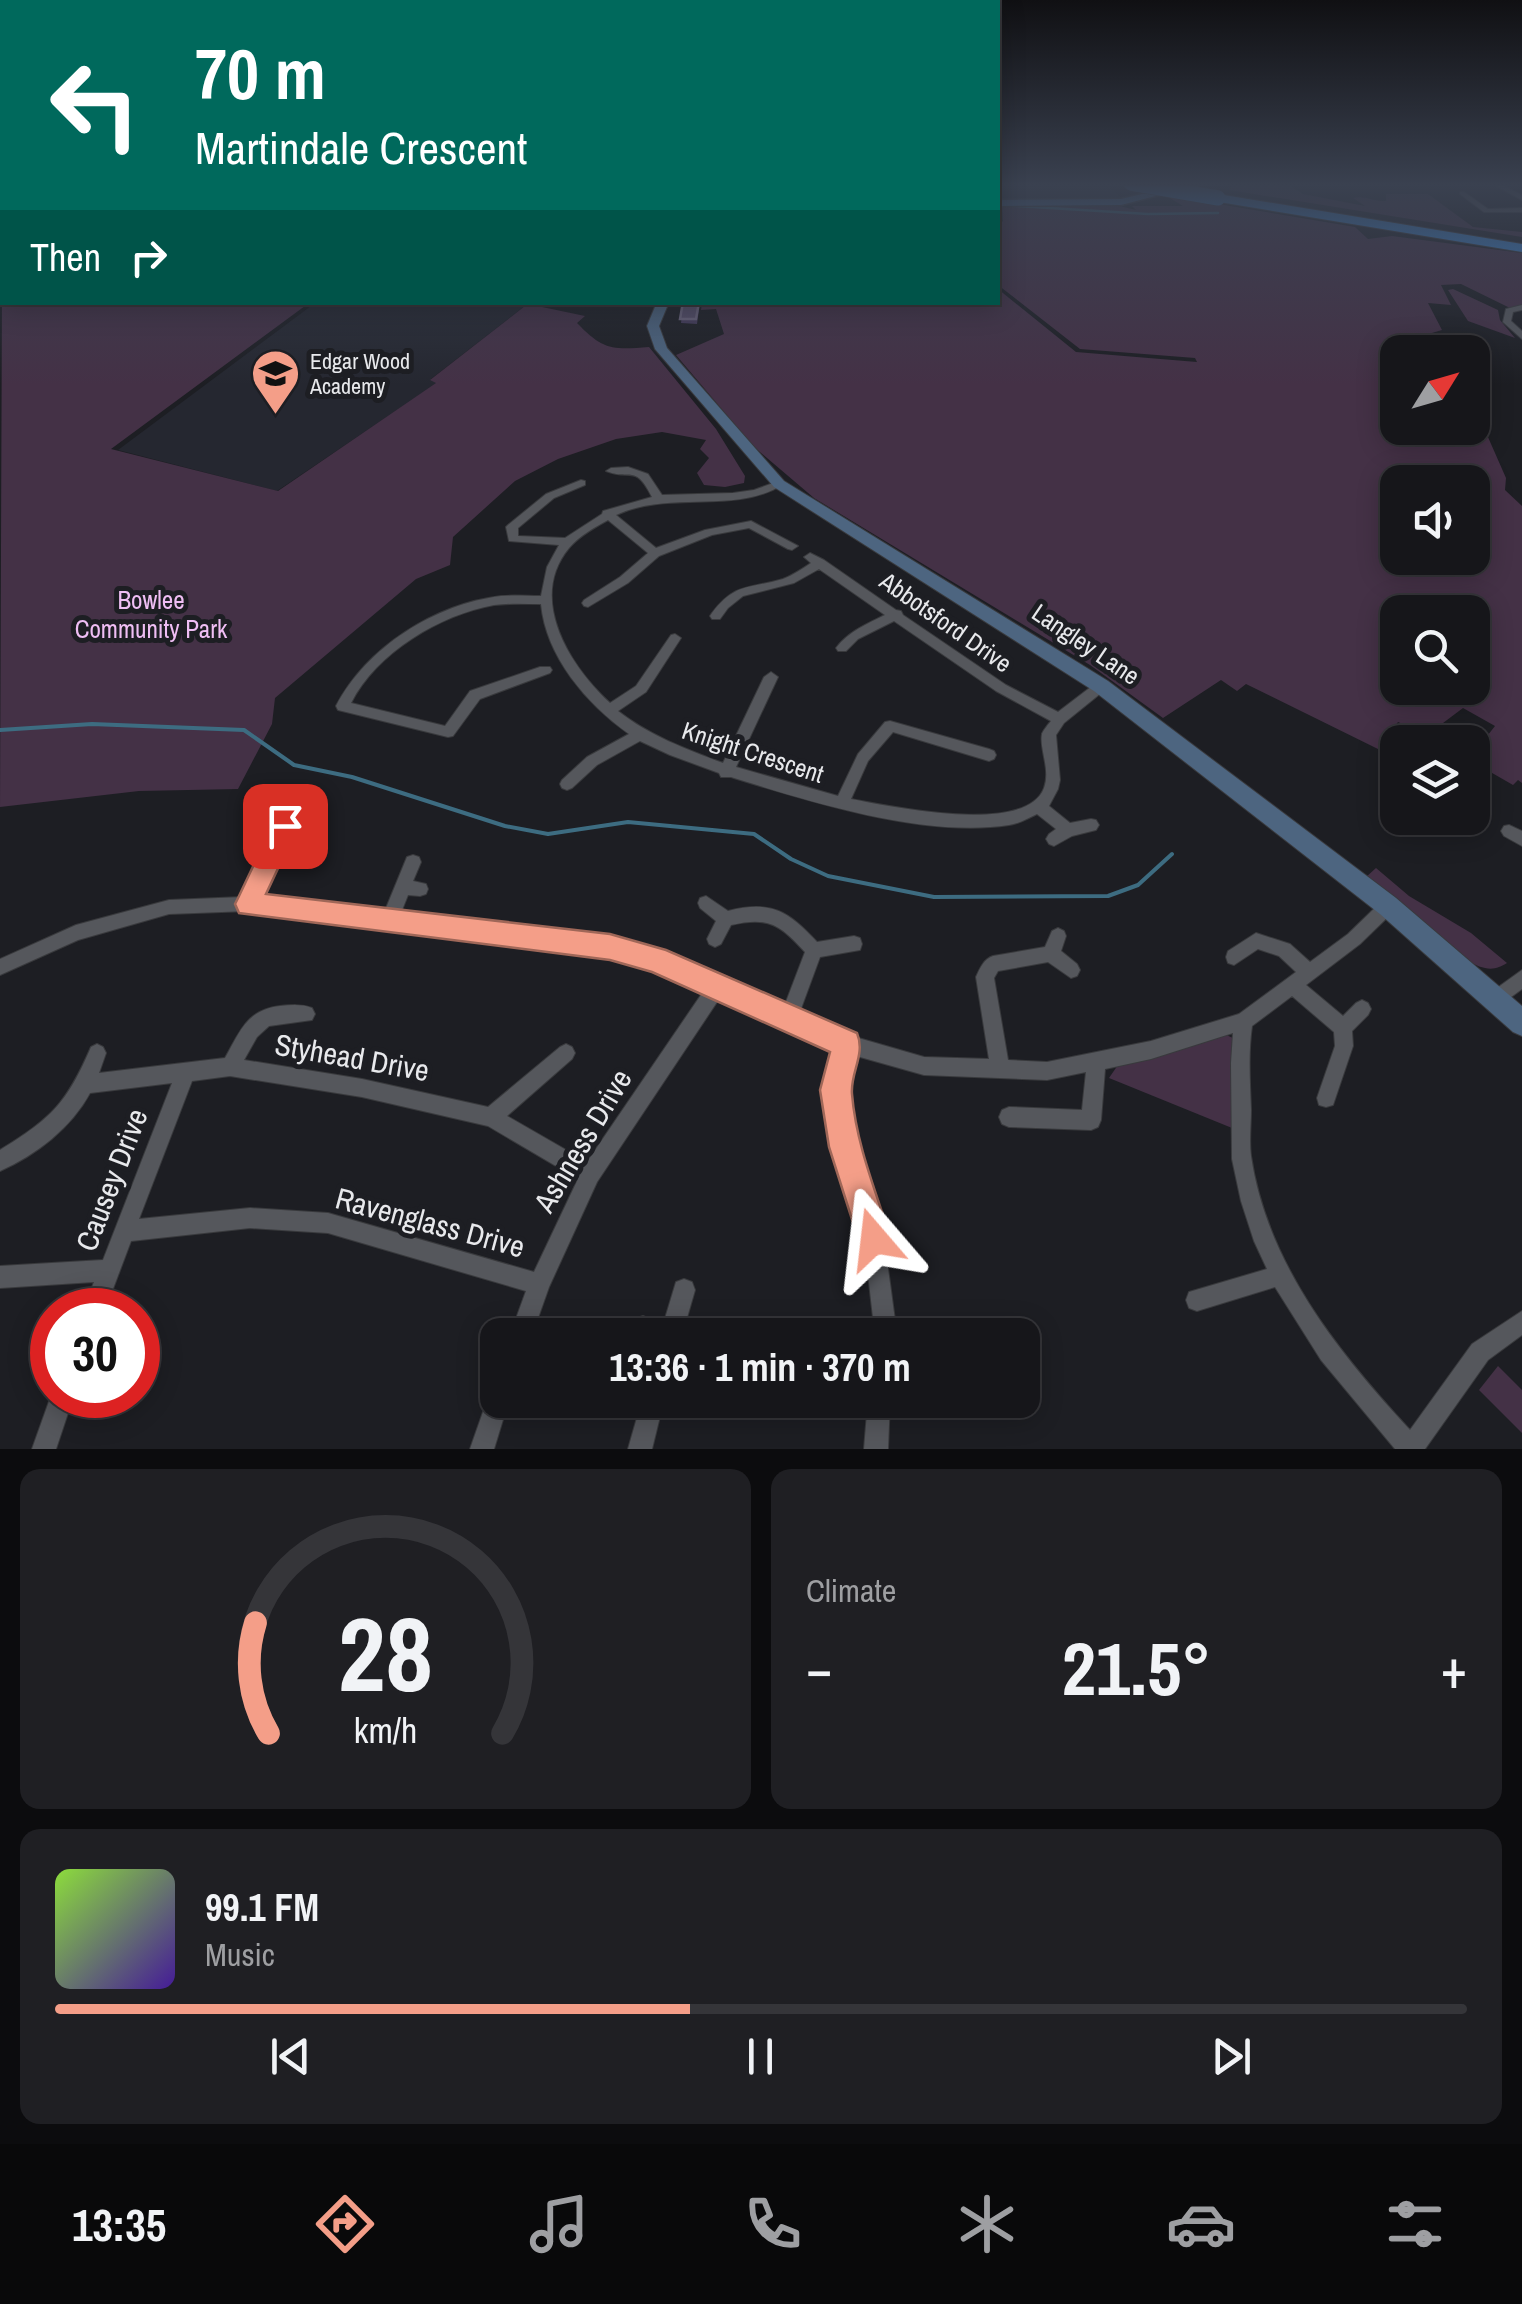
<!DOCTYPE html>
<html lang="en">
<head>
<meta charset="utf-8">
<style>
  body { margin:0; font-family:"Archivo Narrow",sans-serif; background:#1f1f23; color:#f1f3f6; height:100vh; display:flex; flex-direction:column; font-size:38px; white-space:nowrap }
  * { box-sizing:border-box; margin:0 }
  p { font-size:32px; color:#9e9fa2 }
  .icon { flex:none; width:55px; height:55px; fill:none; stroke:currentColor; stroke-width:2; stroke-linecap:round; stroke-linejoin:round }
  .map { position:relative; height:1449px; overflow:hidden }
  .side { display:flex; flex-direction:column; gap:20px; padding:20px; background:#0c0c0e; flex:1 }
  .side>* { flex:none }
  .top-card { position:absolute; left:0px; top:0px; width:1000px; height:305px; box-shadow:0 5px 25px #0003,0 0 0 2px #353539; background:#00695c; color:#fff; overflow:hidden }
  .needle { width:65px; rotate:53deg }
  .tools { position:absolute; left:1380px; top:335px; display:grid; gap:20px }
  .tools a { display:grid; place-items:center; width:110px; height:110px; border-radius:20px; background:#16161a; box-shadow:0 5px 25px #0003,0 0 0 2px #353539; font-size:50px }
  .speed { position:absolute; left:30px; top:1288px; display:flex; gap:20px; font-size:50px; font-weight:700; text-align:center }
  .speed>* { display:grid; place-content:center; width:130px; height:130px; border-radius:50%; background:#16161a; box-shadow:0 5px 25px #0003,0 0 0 2px #353539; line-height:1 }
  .speed .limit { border:15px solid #d22; background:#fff; color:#111 }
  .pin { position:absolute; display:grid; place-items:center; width:85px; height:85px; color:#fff; margin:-42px; border-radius:20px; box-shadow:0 5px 15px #0006 }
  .me { position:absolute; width:110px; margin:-55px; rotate:343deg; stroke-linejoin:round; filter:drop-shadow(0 0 8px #0008) }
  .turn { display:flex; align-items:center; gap:35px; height:210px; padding:0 30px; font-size:45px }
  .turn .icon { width:130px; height:130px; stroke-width:2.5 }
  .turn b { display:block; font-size:70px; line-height:85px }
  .then { display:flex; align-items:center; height:95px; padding:0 30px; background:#0003; gap:20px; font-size:38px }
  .big { font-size:75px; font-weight:700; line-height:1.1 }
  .side .tile { flex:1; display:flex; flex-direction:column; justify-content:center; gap:15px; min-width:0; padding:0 35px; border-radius:20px; background:#1f1f23 }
  .side .dial { align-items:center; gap:0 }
  .dial svg { height:260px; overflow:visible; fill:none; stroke:#353539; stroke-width:7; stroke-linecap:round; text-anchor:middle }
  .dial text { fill:#f1f3f6; stroke:none }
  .song { display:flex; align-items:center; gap:30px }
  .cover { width:120px; height:120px; border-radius:15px; background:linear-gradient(135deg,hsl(90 70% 55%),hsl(260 70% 35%)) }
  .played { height:10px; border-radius:5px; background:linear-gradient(90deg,#f49e88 45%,#353539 45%) }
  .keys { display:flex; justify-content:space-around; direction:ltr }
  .heat { display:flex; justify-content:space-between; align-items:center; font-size:55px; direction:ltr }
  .side .tiles { flex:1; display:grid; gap:20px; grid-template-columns:1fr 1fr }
  .tile:last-child { grid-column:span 2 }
  .trip { position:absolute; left:480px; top:1318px; width:560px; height:100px; border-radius:20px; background:#16161a; box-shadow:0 5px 25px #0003,0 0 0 2px #353539; font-weight:700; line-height:100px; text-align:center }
  .menu { display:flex; height:160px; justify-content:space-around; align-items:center; background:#09090a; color:#9e9fa2 }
  .menu .icon { width:70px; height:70px }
  .menu .active { color:#f49e88 }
  .menu b { font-size:45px; color:#f1f3f6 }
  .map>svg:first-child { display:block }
  .built { fill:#252730 }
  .green { fill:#443146; fill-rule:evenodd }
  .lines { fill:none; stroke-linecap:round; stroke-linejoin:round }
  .stream-far1 { stroke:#3d6c81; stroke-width:2.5 }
  .stream { stroke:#3d6c81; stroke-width:4 }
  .street-casing { stroke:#393a3d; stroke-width:2 }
  .secondary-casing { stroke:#393a3d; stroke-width:2 }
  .primary-casing { stroke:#393a3d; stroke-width:3 }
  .highway-casing { stroke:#393a3d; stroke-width:2 }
  .street { fill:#55575c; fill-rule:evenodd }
  .secondary { fill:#4d6580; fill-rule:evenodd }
  .primary { fill:#4573a3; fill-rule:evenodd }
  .highway { fill:#3b86d3; fill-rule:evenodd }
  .highway-bridge-casing { stroke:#393a3d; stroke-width:16; stroke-linecap:butt }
  .highway-bridge { stroke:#3b86d3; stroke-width:15 }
  .wall { fill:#473c5c }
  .building { fill:#584f6b; stroke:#6f6780; stroke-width:2.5 }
  .route { fill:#f49e88; stroke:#9f6758; stroke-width:2.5 }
  .labels { text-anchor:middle; stroke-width:10; stroke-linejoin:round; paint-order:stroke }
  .far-poi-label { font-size:22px; fill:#e8e9ec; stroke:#1d1e23; text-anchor:start }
  .park-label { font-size:25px; fill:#efbef4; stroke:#1d1e23 }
  .street-label { font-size:25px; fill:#e8e9ec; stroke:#1d1e23 }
  .near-street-label { font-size:30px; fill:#e8e9ec; stroke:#1d1e23 }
</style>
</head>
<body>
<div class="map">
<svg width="1522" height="1449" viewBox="0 0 1522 1449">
  <rect width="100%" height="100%" fill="#1d1e23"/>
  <!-- built -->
  <g class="built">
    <polygon points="1107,184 1123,200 998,201 998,186"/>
    <polygon points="523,302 526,305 431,379 437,383 277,491 118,450 315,303"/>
  </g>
  <!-- green -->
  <g class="green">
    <path d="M1286 183 1303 194 1365 206 1353 198C1365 195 1375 202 1386 201V194H1428L1473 227 1522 232V237L1229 190 1232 186Z"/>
    <path d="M1165 195 1355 227 1368 239 1392 236 1522 253V305L1510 308 1461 284 1441 285 1451 305 1428 303 1442 330 1408 340 1418 352H1398V428H1472L1473 403 1506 478 1505 490 1522 506V783L1518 780 1513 785 1473 762V754L1495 726 1463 708 1427 735 1398 722 1380 750 1246 684 1237 691 1221 680 1163 718 1090 665 814 498 753 446 676 355 724 334 716 309 701 310 702 303 998 302V289L1076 352 1197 362 1195 358 1080 349 998 285V226L1003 221 1002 204H1111L1136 210 1132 206H1183ZM1398 482H1472V558H1398ZM1398 612H1472V688H1398Z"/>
    <path d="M2 286V302L309 303 111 449 278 491 436 383 430 380 525 306 523 303 585 316 577 323C603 350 612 350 649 347L716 429 745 476 744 483 725 487 704 485 697 473 709 458 700 449 706 440 662 432 616 439 558 459 515 481 453 537 450 565 416 579 275 698 272 724 238 789 139 791 0 807Z"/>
    <polygon points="1453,289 1498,310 1500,320 1515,338 1468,321 1448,290"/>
    <path d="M1376 868 1409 896 1471 933 1507 963C1500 967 1494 970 1485 968 1457 963 1390 898 1365 878Z"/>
    <polygon points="1222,1033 1235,1039 1232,1128 1109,1078 1120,1062"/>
    <polygon points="1498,1366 1522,1390 1522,1433 1479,1390"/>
  </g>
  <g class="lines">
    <!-- stream-far1 -->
    <polyline class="stream-far1" points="1016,206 1148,214 1218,213"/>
    <!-- stream -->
    <polyline class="stream" points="0,730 92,724 244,730 294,765 352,777 505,826 548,834 628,822 754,834 791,859 828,876 934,897 1108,896 1138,885 1172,854"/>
    <defs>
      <g id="street">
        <polygon points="1491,183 1498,183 1522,195 1522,200"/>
        <polygon points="1460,192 1464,192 1488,209 1522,208 1522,212 1484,212 1460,194"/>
        <polygon points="1522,305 1522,310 1513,312 1511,321 1522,331 1522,339 1503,322 1506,309"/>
        <path d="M628 467 648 474 662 495 733 493 754 490 779 481 784 484C735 515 669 490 616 515L656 548 705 530 751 521 798 546 792 550 788 549 749 528 712 535 659 556 628 583 588 607 584 606 582 603 584 600 620 577 648 553 608 520C595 527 579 536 569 548 527 599 570 666 610 703L636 686 671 635 675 634 681 638 646 692 618 711C650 736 686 749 723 763L764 677 771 672 778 677 736 767 838 796 858 754 885 722 890 721 989 749 994 751 996 755 994 759 989 761 893 732 868 761 851 799C889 806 1026 836 1044 788 1051 769 1039 749 1042 734 1042 732 1050 722 1051 721L996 691 894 621 858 639 846 651H838L836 648C849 631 867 624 885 615L819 569 794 583 743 596 728 608 720 619H712L710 616 712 613C736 582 749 589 783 579 793 575 802 569 811 563L804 557 810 553 824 560 896 610 901 611 903 615 1006 685 1058 712 1096 683H1106L1108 686 1106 689 1064 723 1056 735 1060 780 1058 789 1049 806 1070 823 1091 819 1096 820 1099 825 1096 830 1072 836 1054 846 1049 844 1046 839 1049 834 1056 829 1037 814C1028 818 1019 824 1009 825 925 838 811 802 731 777H721L719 773 670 755 640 741 597 765 572 788 567 790 562 788 560 784 562 780 587 757 629 734C587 704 546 657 541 604 525 604 510 603 494 605 440 615 377 652 351 703L445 726 470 691 540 667H550L552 670 550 673 480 699 453 736 448 737 338 710 336 706C367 647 435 604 501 596 514 595 528 596 541 596L547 567 559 545 509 541 506 527 508 525 546 494 581 480 585 481V485L554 498 518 528V536L565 538 602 514 603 511 652 497C635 463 631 481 606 471L611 468Z"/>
        <path d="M285 820 290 821 293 826 259 898 384 913 407 857 413 855 419 857 421 862 413 881 426 884 428 889 426 894 420 896 408 895 400 915 609 939 656 951 784 1007 805 952C780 925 769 916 731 925L721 944 715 947 709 944 707 939 716 921 700 908 698 903 700 898 706 896 728 911C771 900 788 911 817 942L854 936 860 938 862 944 860 950 820 957 799 1014 848 1035 924 1057 989 1059 976 977C980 968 984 959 993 956L1045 947 1052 931 1058 928 1064 931 1066 936 1061 951 1077 964 1080 970 1077 976 1071 978 1048 962 998 971 994 978 1008 1060 1047 1062 1151 1041 1239 1014 1296 972 1279 956 1258 949 1234 965 1228 963 1226 957 1228 951 1256 933 1290 944 1310 962 1348 934 1382 901 1388 899 1394 901 1396 906 1394 911 1360 944 1306 985 1343 1016 1356 1003 1362 1000 1368 1003 1371 1009 1368 1015 1352 1031 1353 1046 1333 1105 1326 1107 1319 1105 1317 1098 1335 1046 1334 1032 1292 996 1252 1026C1248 1054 1250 1082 1251 1110 1251 1125 1249 1141 1251 1156 1267 1264 1338 1352 1410 1430L1472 1344 1522 1311V1335L1488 1360 1425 1449H1395L1321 1360 1275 1287 1197 1311 1189 1308 1186 1300 1189 1292 1267 1269 1254 1241 1241 1201 1232 1159 1231 1063 1233 1033 1151 1059 1105 1069 1101 1120 1098 1127 1091 1130 1009 1127 1002 1124 999 1117 1002 1110 1009 1107 1082 1110 1086 1072 1047 1080 924 1075 853 1055 844 1090 855 1147 884 1239 897 1335H875L864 1239 835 1147 826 1090 837 1049 721 996 597 1182 549 1287 532 1335H510L526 1291 328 1233 250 1228 131 1241 105 1310H83L94 1282 0 1288V1266L103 1260 172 1083 90 1093C71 1128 36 1155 0 1171V1150C52 1118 67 1103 91 1047L97 1044 103 1047 106 1053 99 1073 225 1058C240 1032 246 1010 280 1006 291 1005 302 1004 312 1008L315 1014 312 1020 269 1026 257 1037 244 1060 362 1079 488 1107 560 1047 566 1044 572 1047 575 1053 572 1059 507 1116 587 1162 705 989 654 967 609 955 248 911 169 914 78 940 0 975V959L76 925 169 900 243 897 280 821ZM230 1076 362 1097 488 1126 578 1179 534 1272 328 1213 250 1208 139 1219 192 1081Z"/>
        <polygon points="1509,825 1522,831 1522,846 1504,836 1501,831 1504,826"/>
        <polygon points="1522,970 1522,989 1496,1008 1490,1005 1487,999 1490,993"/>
        <polygon points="684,1279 692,1282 695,1290 682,1335 635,1335 632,1327 635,1319 643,1316 663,1325 676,1282"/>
        <polygon points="498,1389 498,1400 509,1400 494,1449 470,1449 490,1392"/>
        <polygon points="52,1393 52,1395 74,1395 56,1449 32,1449"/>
        <polygon points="642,1400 664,1400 652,1449 628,1449"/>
        <polygon points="868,1400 890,1400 888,1449 864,1449"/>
      </g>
      <polygon id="secondary" points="657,302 669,302 659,326 667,348 784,481 1108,681 1396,898 1522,1006 1522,1036 1513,1032 1380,914 1094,691 774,487 655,349 647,326"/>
      <g id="primary">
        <polygon points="1189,183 1205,183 1121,205 998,206 998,200 1121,199"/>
        <rect x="0" y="274" width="2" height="8"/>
      </g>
      <polygon id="highway" points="1218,194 1522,244 1522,252 1213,201 1213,195"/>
    </defs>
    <!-- street casing -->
    <use href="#street" class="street-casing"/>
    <!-- secondary casing -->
    <use href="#secondary" class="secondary-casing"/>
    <!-- primary casing -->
    <use href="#primary" class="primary-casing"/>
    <!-- highway casing -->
    <use href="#highway" class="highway-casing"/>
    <!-- street -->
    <use href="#street" class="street"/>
    <!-- secondary -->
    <use href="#secondary" class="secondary"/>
    <!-- primary -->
    <use href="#primary" class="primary"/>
    <!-- highway -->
    <use href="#highway" class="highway"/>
    <defs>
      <polyline id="highway-bridge" points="1131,183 1218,198"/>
    </defs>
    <!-- highway-bridge casing -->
    <use href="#highway-bridge" class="highway-bridge-casing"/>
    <!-- highway-bridge -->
    <use href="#highway-bridge" class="highway-bridge"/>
  </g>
  <!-- wall -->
  <polygon class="wall" points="672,302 700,302 697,324 681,323 683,306 672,306"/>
  <!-- building -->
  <polygon class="building" points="683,302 699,302 696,319 680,319"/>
  <!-- sky -->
  <linearGradient id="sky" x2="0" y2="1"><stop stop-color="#101013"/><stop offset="0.48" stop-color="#3a4150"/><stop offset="1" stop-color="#3a4150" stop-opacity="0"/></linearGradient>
  <rect width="1522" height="385" fill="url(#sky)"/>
  <!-- route -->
  <path class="route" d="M285 815 294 818 298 826 266 894 610 934 666 950 857 1033C866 1054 850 1073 852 1094 856 1144 876 1192 891 1239L886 1251 874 1256 862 1251 829 1147 820 1090 830 1052 652 972 610 960 239 913 235 904 239 896 276 818Z"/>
  <!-- icons -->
  <defs>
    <symbol id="school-pin" viewBox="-11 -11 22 30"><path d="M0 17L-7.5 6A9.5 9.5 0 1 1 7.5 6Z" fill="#f49e88" stroke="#1d1e23"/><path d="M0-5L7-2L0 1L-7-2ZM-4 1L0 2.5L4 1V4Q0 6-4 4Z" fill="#111"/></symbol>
  </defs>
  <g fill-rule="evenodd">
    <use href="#school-pin" x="248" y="346" width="55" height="75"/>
  </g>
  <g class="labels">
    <!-- far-poi labels -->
    <g class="far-poi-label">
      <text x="310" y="369">Edgar Wood<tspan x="310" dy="25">Academy</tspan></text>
    </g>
    <!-- park labels -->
    <g class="park-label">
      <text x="151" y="609">Bowlee<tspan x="151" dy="29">Community Park</tspan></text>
    </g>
    <!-- street labels -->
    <g class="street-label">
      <text transform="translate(946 622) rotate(35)" y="9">Abbotsford Drive</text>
      <text transform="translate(1086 644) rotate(34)" y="9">Langley Lane</text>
      <text transform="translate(753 752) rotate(18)" y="9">Knight Crescent</text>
    </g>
    <!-- near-street labels -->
    <g class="near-street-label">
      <text transform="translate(352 1058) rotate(10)" y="10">Styhead Drive</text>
      <text transform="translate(583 1141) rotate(-59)" y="10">Ashness Drive</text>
      <text transform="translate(112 1180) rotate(-69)" y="10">Causey Drive</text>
      <text transform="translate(430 1223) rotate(15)" y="10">Ravenglass Drive</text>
    </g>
  </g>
</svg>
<div class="tools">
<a><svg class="needle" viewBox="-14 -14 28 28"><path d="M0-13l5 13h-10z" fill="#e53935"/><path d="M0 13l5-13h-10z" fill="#9e9fa2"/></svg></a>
<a><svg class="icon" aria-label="sound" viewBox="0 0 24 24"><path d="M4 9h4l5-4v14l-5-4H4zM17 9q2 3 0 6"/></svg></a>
<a><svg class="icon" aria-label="search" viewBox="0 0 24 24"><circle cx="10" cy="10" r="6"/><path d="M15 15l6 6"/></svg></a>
<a><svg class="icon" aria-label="layers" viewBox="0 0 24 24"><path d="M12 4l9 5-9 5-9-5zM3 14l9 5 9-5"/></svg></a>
</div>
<div class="speed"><div class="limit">30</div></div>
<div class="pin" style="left:285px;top:826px;background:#d93025"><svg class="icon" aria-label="arrive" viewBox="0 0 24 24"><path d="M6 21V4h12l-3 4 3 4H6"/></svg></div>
<svg class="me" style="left:874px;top:1239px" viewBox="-20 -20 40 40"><path d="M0-17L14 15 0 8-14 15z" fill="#f49e88" stroke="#fff" stroke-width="4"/></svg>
<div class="trip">13:36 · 1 min · 370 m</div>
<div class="top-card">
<div class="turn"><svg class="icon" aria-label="left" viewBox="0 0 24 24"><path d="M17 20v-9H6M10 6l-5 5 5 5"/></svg><div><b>70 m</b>Martindale Crescent</div></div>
<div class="then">Then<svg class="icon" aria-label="right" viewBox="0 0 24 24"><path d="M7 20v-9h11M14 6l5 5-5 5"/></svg></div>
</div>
</div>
<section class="side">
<div class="tiles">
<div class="tile dial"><svg viewBox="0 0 100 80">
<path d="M14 69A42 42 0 1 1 86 69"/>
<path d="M14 69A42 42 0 0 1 10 35" stroke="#f49e88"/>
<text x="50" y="56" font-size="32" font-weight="700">28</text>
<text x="50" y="72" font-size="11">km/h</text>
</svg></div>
<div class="tile"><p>Climate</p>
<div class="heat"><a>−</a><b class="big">21.5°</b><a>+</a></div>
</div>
<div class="tile">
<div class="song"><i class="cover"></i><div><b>99.1 FM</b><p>Music</p></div></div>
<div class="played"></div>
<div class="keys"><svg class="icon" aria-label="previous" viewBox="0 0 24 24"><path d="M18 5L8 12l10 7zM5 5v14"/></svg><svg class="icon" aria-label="pause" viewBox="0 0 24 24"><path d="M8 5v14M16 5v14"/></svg><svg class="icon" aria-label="next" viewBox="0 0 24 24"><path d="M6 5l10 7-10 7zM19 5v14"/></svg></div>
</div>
</div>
</section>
<nav class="menu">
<b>13:35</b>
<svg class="icon active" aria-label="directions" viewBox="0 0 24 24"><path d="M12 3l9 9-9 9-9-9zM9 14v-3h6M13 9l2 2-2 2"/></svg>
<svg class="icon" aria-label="music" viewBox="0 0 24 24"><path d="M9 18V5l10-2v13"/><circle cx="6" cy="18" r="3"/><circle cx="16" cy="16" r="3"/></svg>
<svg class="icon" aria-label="phone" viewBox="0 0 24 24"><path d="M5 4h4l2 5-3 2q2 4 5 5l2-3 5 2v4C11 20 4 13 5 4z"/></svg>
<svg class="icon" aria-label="climate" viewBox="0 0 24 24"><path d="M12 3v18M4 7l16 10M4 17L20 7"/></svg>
<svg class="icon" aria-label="car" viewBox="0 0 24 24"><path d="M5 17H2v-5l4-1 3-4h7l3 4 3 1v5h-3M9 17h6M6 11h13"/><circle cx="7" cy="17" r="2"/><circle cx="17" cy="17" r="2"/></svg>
<svg class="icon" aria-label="filters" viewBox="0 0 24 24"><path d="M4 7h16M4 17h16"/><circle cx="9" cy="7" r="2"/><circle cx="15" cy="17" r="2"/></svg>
</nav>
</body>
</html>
